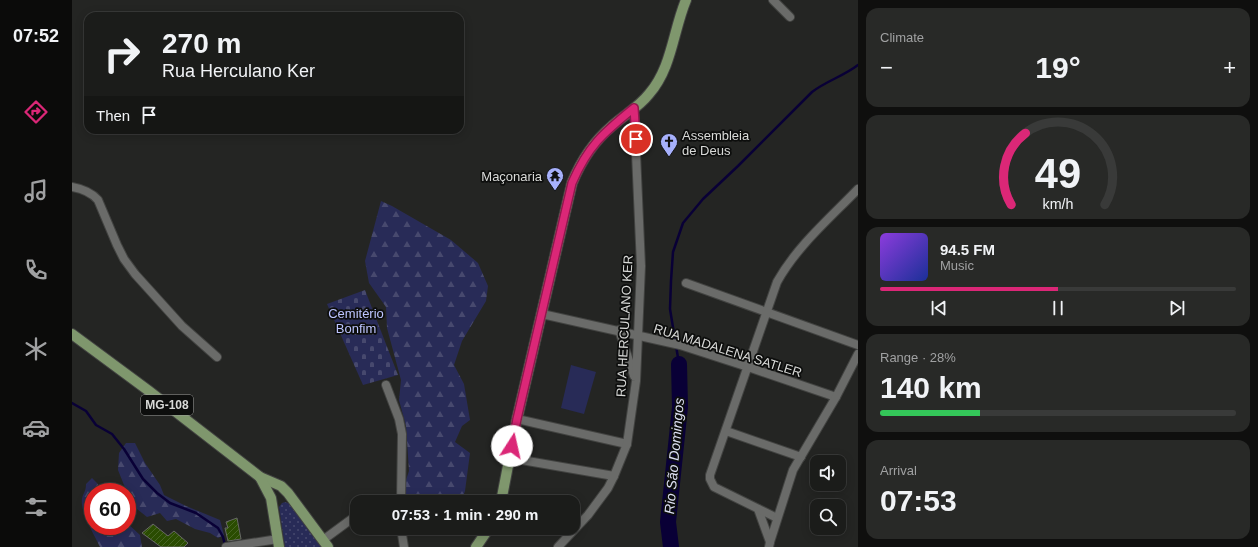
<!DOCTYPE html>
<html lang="en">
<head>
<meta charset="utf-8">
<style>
  body { margin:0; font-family:Arial,sans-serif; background:#282927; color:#f1f3f6; height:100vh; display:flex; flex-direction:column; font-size:15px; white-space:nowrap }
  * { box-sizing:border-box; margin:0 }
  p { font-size:13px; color:#a0a1a2 }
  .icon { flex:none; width:22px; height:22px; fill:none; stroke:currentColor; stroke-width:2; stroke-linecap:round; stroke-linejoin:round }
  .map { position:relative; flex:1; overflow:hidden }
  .drawer { display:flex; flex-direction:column; gap:8px; padding:8px; background:#0f0f0e; width:400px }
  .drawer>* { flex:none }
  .top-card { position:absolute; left:12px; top:12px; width:380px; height:122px; border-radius:12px; box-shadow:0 2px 10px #0003,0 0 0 1px #393a39; background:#1b1c1a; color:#f1f3f6; overflow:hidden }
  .buttons { position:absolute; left:738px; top:455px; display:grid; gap:8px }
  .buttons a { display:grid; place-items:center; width:36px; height:36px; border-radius:8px; background:#1b1c1a; box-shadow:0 2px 10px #0003,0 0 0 1px #393a39; font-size:20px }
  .speed { position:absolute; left:12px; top:483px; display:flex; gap:8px; font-size:20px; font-weight:700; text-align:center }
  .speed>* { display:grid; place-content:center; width:52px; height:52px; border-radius:50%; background:#1b1c1a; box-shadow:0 2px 10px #0003,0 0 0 1px #393a39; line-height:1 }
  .speed .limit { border:6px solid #d22; background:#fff; color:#111 }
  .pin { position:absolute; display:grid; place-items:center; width:34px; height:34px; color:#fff; margin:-17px; border:2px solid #fff; border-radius:50%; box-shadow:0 1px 4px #0007 }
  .me { position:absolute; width:44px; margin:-22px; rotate:10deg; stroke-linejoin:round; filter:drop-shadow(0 0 3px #0008) }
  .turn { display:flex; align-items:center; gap:14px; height:84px; padding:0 12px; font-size:18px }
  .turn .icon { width:52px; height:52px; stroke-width:2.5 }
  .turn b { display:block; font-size:28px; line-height:34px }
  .then { display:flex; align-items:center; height:38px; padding:0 12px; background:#0003; gap:8px; font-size:15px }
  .big { font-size:30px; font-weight:700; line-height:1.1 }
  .drawer .card { flex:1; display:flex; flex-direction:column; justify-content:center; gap:6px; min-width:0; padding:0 14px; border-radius:12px; background:#282927 }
  .drawer .dial { align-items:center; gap:0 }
  .dial svg { height:104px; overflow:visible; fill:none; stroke:#393a39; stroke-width:7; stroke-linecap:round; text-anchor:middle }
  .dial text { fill:#f1f3f6; stroke:none }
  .song { display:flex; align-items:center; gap:12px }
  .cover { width:48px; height:48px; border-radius:6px; background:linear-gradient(135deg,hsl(270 70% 55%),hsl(230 70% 35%)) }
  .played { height:4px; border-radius:2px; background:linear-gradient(90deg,#db2777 50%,#393a39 50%) }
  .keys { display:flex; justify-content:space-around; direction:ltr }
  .heat { display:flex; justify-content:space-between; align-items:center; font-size:22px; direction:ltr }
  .charge { height:6px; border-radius:3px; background:linear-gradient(90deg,#34c759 28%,#393a39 0) }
  .trip { position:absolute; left:278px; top:495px; width:230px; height:40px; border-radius:12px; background:#1b1c1a; box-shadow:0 2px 10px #0003,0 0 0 1px #393a39; font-weight:700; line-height:40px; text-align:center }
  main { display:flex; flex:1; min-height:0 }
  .tab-bar { display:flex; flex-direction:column; width:72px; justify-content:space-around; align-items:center; background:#0b0b0a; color:#a0a1a2 }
  .tab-bar .icon { width:28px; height:28px }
  .tab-bar .current { color:#db2777 }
  .tab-bar b { font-size:18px; color:#f1f3f6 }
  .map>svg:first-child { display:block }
  .forest { fill:url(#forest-firs) }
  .cemetery { fill:url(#cemetery-stones) }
  .park { fill:url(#park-dots) }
  .pitch { fill:#282b57 }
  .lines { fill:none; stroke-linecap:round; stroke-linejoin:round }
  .stream { stroke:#090036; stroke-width:2.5 }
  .river { stroke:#090036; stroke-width:16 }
  .building { fill:url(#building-hatch); stroke:#676866 }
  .minor-casing { stroke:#424341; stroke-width:10 }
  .primary-casing { stroke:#424341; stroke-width:12 }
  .minor { stroke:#6a6b69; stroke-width:8 }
  .primary { stroke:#7f976d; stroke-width:10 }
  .route-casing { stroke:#8e194d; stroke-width:10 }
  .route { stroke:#db2777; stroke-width:7 }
  .labels { text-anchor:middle; stroke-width:3.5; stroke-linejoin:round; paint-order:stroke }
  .shield { fill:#0d0e0d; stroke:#9c9d9b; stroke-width:1 }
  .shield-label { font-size:12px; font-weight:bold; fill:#d9dad8 }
  .poi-label { font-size:13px; fill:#d9dad8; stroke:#0d0e0d; text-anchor:start }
  .park-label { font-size:13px; fill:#bdc5ff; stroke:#0d0e0d }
  .street-label { font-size:13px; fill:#d9dad8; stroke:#0d0e0d }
  .water-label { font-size:14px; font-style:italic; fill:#dde0f4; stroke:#0d0e0d }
</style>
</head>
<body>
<main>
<nav class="tab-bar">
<b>07:52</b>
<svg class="icon current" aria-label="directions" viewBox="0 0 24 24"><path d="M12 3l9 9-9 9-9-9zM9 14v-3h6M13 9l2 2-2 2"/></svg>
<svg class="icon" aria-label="music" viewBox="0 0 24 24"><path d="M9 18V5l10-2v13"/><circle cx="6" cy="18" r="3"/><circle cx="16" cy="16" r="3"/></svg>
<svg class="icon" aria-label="phone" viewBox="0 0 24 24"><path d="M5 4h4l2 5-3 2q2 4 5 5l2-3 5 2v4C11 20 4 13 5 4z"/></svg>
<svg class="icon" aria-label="climate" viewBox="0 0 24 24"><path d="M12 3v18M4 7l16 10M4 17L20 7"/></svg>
<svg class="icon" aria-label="car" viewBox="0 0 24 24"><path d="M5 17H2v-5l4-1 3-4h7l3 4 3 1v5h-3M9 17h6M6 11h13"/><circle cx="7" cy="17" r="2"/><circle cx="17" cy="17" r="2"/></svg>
<svg class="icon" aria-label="filters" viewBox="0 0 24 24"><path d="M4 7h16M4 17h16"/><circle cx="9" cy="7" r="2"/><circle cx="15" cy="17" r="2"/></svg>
</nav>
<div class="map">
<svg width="786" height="547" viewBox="0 0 786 547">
  <defs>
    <pattern id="forest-firs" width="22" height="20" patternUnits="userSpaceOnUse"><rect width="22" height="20" fill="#282b57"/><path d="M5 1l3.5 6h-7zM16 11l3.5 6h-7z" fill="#47496e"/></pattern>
    <pattern id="cemetery-stones" width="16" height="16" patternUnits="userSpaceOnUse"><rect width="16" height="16" fill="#282b57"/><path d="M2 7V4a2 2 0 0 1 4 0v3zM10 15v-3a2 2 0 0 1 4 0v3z" fill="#47496e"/></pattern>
    <pattern id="park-dots" width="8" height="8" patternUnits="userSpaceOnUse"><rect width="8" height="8" fill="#282b57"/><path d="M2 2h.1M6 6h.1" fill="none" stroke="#47496e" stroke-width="1.8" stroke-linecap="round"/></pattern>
    <pattern id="building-hatch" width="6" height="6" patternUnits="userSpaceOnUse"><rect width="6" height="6" fill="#2a4c01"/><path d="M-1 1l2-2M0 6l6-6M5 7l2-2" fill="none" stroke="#486525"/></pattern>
  </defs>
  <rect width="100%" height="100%" fill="#242523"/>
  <!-- forest -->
  <g class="forest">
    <polygon points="309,201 320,206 379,240 406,263 416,286 414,301 390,341 382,365 392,384 398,420 390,426 383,442 398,453 393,491 389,502 333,502 333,483 337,471 334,426 327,400 329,380 315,328 314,307 297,283 293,261"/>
    <polygon points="54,443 63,443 73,463 88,485 92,495 114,506 148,520 152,535 146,538 138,533 123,529 104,519 95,521 88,513 75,517 65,509 52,485 46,470 47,453"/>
    <path d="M20 478 25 483 30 492H21V526H55V523L68 535 70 547H28C22 534 8 512 10 499 11 493 14 492 14 484Z"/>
  </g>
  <!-- cemetery -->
  <polygon class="cemetery" points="293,290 326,375 291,385 255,304"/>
  <!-- park -->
  <polygon class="park" points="213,502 218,504 249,547 213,547 207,507 210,503"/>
  <!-- pitch -->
  <polygon class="pitch" points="499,365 524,372 512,414 489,408"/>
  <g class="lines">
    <!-- stream -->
    <g class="stream">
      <path d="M607 364 598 309 599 281 601 252 611 223 631 199 666 166 740 92C754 81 772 76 786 65"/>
      <polyline points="0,403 14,411 24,425 40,434 52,449 71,479 85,493 98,503 124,513 146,528 151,537 153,545"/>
    </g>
    <!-- river -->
    <polyline class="river" points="599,547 596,522 608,407 607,364"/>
  </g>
  <!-- building -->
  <g class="building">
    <polygon points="165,518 169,539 156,541 153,528 156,528 154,522"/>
    <polygon points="81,524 96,536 102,531 116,543 112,547 89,547 70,533"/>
  </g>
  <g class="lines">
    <defs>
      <g id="minor">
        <polyline points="701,0 718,17"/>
        <path d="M0 187C11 189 19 192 26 200L45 245 52 259 63 274 110 326 145 357"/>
        <polyline points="614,283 786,345"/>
        <polyline points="470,314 608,345 676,367 764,397"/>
        <polyline points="547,330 562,376"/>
        <polyline points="314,385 327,419 330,434 329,502"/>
        <polyline points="445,419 555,444"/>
        <polyline points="654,431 729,457"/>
        <polyline points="438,458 542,476"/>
        <polyline points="686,509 698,542"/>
        <path d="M705 518 642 487 638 479V475L705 282C725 246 758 218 786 189"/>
        <polyline points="329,528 332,547"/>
        <polyline points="251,540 285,515"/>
        <polyline points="154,547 206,539"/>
        <polyline points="486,547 516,515 536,488 542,476 555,444 564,381 569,266 562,108"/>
        <polyline points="697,547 698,542 721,470 764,397 786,354"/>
      </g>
      <g id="primary">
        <polyline points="0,334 77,391 188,477 209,486 216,493 256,547"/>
        <polyline points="188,477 199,498 207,547"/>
        <path d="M429 502 445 419 500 183C509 161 521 142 540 126 552 115 567 107 577 94 600 68 601 31 614 0"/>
        <polyline points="404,547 417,528"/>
      </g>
    </defs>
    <!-- minor casing -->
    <use href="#minor" class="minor-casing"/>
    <!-- primary casing -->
    <use href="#primary" class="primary-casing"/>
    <!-- minor -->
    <use href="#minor" class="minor"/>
    <!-- primary -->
    <use href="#primary" class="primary"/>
  </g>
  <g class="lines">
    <defs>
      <path id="route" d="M440 446 445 419 500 183C516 146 531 133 562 108L564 139"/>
    </defs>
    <!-- route casing -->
    <use href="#route" class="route-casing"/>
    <!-- route -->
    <use href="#route" class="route"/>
  </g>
  <!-- icons -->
  <defs>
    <symbol id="church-pin" viewBox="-11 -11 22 30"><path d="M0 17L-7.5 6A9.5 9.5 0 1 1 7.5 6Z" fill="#a7b1fc" stroke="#0d0e0d"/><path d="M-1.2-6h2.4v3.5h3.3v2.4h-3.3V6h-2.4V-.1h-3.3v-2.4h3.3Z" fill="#111"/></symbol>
    <symbol id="temple-pin" viewBox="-11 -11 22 30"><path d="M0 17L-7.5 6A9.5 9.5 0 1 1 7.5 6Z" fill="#a7b1fc" stroke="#0d0e0d"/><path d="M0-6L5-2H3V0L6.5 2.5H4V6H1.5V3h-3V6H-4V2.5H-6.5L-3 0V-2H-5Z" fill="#111"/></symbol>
  </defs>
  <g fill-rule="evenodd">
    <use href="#church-pin" x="587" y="132" width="20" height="27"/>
    <use href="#temple-pin" x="473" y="166" width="20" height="27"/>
  </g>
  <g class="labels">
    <!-- shield labels -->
    <rect class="shield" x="69" y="395" width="52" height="20" rx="3"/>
    <g class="shield-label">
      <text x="95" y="409">MG-108</text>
    </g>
    <!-- poi labels -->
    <g class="poi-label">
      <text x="610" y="140">Assembleia<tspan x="610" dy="15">de Deus</tspan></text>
      <text x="470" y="181" text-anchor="end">Maçonaria</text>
    </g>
    <!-- park labels -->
    <g class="park-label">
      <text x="284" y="318">Cemitério<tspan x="284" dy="15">Bonfim</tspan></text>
    </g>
    <!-- street labels -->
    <g class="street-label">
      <text transform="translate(552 326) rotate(-87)" y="5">RUA HERCULANO KER</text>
      <text transform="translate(656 350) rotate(17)" y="5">RUA MADALENA SATLER</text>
    </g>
    <!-- water labels -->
    <g class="water-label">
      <text transform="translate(602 456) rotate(-85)" y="5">Rio São Domingos</text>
    </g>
  </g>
</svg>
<div class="buttons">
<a><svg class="icon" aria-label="sound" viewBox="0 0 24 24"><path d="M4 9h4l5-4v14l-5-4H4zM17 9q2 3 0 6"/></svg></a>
<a><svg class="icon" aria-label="search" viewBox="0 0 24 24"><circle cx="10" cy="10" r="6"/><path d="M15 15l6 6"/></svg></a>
</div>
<div class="speed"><div class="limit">60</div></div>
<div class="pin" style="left:564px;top:139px;background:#d93025"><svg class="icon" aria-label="arrive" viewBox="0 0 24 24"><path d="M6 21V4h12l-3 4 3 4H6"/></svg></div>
<svg class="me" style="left:440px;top:446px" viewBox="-20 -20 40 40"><circle r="19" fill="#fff"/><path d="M0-13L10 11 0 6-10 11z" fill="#db2777"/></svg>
<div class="trip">07:53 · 1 min · 290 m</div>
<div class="top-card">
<div class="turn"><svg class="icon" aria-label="right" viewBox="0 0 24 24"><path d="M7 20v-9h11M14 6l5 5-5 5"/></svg><div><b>270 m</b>Rua Herculano Ker</div></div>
<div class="then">Then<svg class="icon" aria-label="arrive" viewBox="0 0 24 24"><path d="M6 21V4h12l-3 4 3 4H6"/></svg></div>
</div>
</div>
<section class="drawer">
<div class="card"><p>Climate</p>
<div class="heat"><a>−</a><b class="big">19°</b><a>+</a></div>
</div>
<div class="card dial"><svg viewBox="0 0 100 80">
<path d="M14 69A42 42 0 1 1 86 69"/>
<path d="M14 69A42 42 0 0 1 25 14" stroke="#db2777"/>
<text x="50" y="56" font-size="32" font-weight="700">49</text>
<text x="50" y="72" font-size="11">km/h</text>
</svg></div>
<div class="card">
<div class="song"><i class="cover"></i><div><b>94.5 FM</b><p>Music</p></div></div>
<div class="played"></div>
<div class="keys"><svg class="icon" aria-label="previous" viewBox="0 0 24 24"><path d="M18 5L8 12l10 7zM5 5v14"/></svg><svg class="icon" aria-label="pause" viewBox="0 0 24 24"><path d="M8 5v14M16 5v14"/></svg><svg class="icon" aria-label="next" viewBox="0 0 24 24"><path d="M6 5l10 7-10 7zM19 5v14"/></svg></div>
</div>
<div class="card"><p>Range · 28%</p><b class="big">140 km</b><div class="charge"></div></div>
<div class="card"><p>Arrival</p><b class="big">07:53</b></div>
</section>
</main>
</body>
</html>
